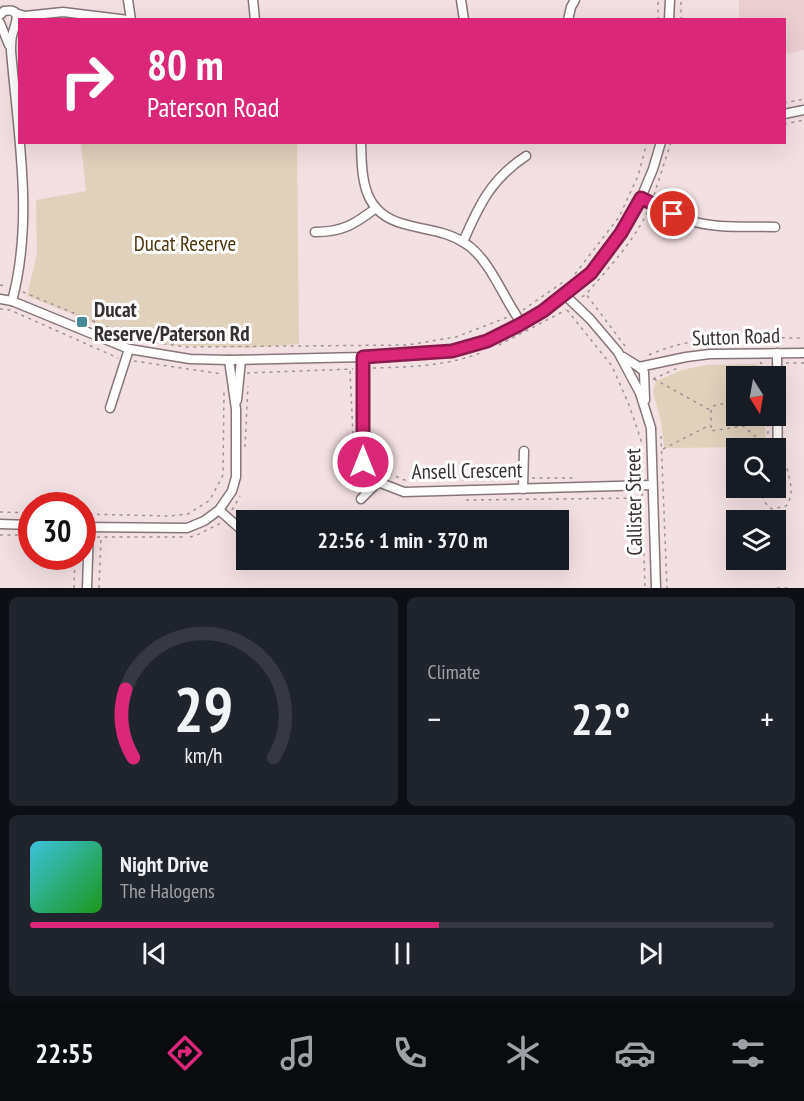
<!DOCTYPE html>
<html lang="en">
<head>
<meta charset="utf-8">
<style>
  body { margin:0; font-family:"PT Sans Narrow",sans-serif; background:#20242c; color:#f1f3f6; height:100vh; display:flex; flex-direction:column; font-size:22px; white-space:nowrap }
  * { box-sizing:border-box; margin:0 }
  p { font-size:20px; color:#9ea1a6 }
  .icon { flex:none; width:33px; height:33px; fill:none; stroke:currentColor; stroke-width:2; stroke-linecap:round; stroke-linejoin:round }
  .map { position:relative; height:588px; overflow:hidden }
  .panel { display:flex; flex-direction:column; gap:9px; padding:9px; background:#0d0f14; flex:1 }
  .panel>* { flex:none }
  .top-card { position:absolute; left:18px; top:18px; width:768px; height:126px; border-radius:0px; box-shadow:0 6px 24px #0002; background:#db2777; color:#fff; overflow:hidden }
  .needle { width:39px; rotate:169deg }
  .tools { position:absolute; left:726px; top:366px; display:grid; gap:12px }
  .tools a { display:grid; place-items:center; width:60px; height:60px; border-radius:0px; background:#171b24; box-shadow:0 6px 24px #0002; font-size:30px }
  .speed { position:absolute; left:18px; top:492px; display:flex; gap:12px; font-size:30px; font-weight:700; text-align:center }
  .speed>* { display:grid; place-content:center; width:78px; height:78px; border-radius:50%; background:#171b24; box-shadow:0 6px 24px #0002; line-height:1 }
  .speed .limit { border:9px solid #d22; background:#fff; color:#111 }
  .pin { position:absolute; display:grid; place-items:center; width:51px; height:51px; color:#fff; margin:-26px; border:3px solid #fff; border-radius:50%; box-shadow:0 2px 6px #0007 }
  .me { position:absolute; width:66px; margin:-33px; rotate:0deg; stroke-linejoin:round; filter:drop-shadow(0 0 4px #0008) }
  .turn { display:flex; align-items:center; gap:21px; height:126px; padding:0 30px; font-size:27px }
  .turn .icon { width:78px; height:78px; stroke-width:2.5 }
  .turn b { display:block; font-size:42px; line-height:51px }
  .big { font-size:45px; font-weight:700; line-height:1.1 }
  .panel .widget { flex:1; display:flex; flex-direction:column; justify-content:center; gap:9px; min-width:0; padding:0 21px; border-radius:9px; background:#20242c }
  .panel .dial { align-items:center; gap:0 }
  .dial svg { height:156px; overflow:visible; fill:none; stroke:#363941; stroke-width:7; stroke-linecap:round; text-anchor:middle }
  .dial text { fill:#f1f3f6; stroke:none }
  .song { display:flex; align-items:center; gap:18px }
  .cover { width:72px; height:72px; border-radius:9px; background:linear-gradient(135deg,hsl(190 70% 55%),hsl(120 70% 35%)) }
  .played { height:6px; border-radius:3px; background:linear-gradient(90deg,#db2777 55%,#363941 55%) }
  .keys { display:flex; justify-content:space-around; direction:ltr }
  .heat { display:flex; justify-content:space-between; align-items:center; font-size:33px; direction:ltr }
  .panel .tiles { flex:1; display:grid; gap:9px; grid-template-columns:1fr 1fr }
  .widget:last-child { grid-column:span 2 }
  .trip { position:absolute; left:236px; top:510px; width:333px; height:60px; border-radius:0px; background:#171b24; box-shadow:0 6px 24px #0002; font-weight:700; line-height:60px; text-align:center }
  .menu { display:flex; height:96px; justify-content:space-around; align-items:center; background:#090b0e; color:#9ea1a6 }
  .menu .icon { width:42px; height:42px }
  .menu .current { color:#db2777 }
  .menu b { font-size:27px; color:#f1f3f6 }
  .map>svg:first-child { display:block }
  .built { fill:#ebd0d2 }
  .green { fill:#e0d1bd }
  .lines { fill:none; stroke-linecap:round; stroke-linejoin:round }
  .minor-casing { stroke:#867677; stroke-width:11 }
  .path { stroke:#a19394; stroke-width:1.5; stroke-dasharray:3 4.5; stroke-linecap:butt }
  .minor { stroke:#fff; stroke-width:8 }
  .route-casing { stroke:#8e194d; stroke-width:15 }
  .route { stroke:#db2777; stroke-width:10 }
  .poi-dot { fill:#478b99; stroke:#fff; stroke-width:2 }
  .labels { text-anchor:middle; stroke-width:6; stroke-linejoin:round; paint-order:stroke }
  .park-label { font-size:21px; fill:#4e350c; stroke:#fff }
  .poi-label { font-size:21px; font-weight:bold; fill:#383132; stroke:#fff; text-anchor:start }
  .street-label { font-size:21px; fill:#383132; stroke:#fff }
</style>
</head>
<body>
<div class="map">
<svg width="804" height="588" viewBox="0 0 804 588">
  <rect width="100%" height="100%" fill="#f3e0e2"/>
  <!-- built -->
  <polygon class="built" points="739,0 804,0 804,50 785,54 784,20 739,19"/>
  <!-- green -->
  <g class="green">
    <polygon points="81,143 297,143 299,344 249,348 168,345 114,331 27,296 37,253 36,200 86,191"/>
    <polygon points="706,365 755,364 763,367 765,376 736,376 736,416 765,416 766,447 664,448 661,421 653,392 656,381 682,370"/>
  </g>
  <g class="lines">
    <defs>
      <g id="minor">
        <polyline points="128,0 131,20"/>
        <polyline points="253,0 255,20"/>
        <polyline points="461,0 464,20"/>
        <polyline points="15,13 25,16 63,12 128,20"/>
        <path d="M0 15 4 11C25 7 14 26 12 36 11 41 11 46 11 51 18 134 34 220 12 301"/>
        <polyline points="568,20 571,7 575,0"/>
        <polyline points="669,20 670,0"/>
        <polyline points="0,23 9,45"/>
        <polyline points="784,114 804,110"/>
        <path d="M361 142C362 179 362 213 404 224 428 231 447 230 469 246 490 262 503 296 518 318L519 325"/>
        <path d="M641 198C656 205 671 214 687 220 716 229 745 226 775 227"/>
        <path d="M315 232C343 232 355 224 376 208"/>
        <path d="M463 242C479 205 491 179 526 156"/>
        <polyline points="567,292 569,299 590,319 618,352 640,393 651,428 656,588"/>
        <polyline points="0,299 12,301 129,349 190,359 229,360 363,357 452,351 487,341 519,325 543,311 591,273 621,233 641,198 653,169 661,142"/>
        <polyline points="777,353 778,491"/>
        <polyline points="363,357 363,462 378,482 404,492 652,485"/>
        <polyline points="623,357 639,367 686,357 710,354 804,353"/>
        <polyline points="639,367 644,372 645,400"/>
        <polyline points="237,400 241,360"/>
        <polyline points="110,408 129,349"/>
        <polyline points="523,489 524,451"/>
        <polyline points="361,499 378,482"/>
        <polyline points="219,510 246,534"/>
        <polyline points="0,524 32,525"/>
        <polyline points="82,527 187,528 204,521 219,510 232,491 236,477 236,409 229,360"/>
        <polyline points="87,588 89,527"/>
      </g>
    </defs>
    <!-- minor casing -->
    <use href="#minor" class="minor-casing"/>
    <!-- path -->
    <g class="path">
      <polyline points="658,20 658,0"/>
      <polyline points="681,20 681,0"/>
      <polyline points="784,103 804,99"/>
      <polyline points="784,124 804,120"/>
      <polyline points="654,195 671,142"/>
      <polyline points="575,274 619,217 638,176 647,142"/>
      <polyline points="0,285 7,286"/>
      <polyline points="23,292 112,329 152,342 186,347 407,345 456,337 508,317"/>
      <polyline points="582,297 586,294"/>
      <polyline points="0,309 10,310 118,358"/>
      <polyline points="523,310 566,280"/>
      <polyline points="567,310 612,366 629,405 641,440 642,476"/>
      <polyline points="499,345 566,310"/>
      <path d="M625 346 586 294C609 268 633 242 648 211"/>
      <path d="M649 355C697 333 752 338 804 338"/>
      <polyline points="134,361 222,374"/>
      <polyline points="760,362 767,369 767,376"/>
      <polyline points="786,363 804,363"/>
      <path d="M373 368C411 367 448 366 483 352"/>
      <polyline points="350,371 354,456"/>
      <polyline points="247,373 353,369"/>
      <polyline points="755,376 764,366"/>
      <polyline points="653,379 678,368"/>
      <polyline points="654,379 710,410"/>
      <polyline points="736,405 733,401 713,406 711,410 711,431 743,426 768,447"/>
      <polyline points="768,416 768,448"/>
      <polyline points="743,426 744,416"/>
      <polyline points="661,436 667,588"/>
      <polyline points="245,447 248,386"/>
      <polyline points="663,449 710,425"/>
      <polyline points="372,450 374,459 387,472 404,480 515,479"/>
      <polyline points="532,478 575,478"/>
      <path d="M762 488C761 498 764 503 772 509L786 506C795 494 790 482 787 468"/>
      <polyline points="642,493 645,588"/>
      <polyline points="466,500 642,498"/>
      <polyline points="232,510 240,496"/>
      <polyline points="0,512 32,513"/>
      <polyline points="82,514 169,516 188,514 210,500 223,475 224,390"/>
      <polyline points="0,535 32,535"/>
      <polyline points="97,537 185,537"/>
      <polyline points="190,537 197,535 221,523"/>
      <polyline points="74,588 75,556"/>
      <polyline points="99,588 101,538"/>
      <polyline points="777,588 791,588"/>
    </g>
    <!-- minor -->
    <use href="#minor" class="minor"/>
  </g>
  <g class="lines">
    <defs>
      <polyline id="route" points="363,462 363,357 452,351 487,341 519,325 543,311 591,273 621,233 641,198 673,214"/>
    </defs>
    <!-- route casing -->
    <use href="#route" class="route-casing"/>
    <!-- route -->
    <use href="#route" class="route"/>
  </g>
  <!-- markers -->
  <rect class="poi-dot" x="76" y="316" width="12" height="12" rx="3"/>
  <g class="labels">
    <!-- park labels -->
    <g class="park-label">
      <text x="185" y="251">Ducat Reserve</text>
    </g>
    <!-- poi labels -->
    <g class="poi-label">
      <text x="94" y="317">Ducat<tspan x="94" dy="24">Reserve/Paterson Rd</tspan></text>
    </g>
    <!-- street labels -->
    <g class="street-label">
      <text transform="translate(736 337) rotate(-2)" y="7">Sutton Road</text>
      <text transform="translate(467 471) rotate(-1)" y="7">Ansell Crescent</text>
      <text transform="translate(634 502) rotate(-91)" y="7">Callister Street</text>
    </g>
  </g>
</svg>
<div class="tools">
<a><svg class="needle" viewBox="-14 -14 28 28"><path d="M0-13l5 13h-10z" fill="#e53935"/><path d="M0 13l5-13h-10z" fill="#9ea1a6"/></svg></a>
<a><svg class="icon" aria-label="search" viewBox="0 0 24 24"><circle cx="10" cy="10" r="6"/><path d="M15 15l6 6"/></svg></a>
<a><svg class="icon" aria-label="layers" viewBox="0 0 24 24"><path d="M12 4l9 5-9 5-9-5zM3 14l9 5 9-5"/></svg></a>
</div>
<div class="speed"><div class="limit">30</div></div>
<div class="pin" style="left:673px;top:214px;background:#d93025"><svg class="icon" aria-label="arrive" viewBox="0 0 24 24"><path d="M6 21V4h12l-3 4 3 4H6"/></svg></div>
<svg class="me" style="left:363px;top:462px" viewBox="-20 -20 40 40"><circle r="17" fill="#db2777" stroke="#fff" stroke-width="3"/><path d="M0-11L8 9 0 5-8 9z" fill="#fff"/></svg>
<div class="trip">22:56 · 1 min · 370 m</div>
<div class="top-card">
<div class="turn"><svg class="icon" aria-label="right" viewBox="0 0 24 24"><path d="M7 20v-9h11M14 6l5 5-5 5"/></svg><div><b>80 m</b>Paterson Road</div></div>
</div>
</div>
<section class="panel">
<div class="tiles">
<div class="widget dial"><svg viewBox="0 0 100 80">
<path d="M14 69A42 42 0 1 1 86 69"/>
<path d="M14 69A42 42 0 0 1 10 34" stroke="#db2777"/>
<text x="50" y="56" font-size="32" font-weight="700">29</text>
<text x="50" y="72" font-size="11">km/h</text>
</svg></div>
<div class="widget"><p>Climate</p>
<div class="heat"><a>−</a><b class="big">22°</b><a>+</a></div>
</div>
<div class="widget">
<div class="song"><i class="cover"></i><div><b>Night Drive</b><p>The Halogens</p></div></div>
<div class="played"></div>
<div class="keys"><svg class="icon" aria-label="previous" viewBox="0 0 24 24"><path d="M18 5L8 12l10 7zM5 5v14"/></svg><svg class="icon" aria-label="pause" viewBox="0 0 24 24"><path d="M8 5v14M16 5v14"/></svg><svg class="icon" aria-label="next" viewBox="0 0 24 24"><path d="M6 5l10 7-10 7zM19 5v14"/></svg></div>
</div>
</div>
</section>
<nav class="menu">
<b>22:55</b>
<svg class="icon current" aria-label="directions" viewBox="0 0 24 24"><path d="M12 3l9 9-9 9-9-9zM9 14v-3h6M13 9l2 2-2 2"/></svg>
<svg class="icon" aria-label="music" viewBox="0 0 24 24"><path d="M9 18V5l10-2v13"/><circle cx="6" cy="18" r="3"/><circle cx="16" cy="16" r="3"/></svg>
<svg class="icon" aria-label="phone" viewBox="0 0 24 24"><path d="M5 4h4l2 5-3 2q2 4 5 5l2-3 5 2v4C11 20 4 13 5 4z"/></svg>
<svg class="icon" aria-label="climate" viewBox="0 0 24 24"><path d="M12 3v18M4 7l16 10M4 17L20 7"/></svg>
<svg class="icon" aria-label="car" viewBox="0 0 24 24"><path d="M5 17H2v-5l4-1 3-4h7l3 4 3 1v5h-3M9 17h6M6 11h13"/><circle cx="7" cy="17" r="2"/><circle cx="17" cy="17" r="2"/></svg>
<svg class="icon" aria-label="filters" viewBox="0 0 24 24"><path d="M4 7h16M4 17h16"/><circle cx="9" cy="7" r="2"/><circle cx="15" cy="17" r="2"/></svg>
</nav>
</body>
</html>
